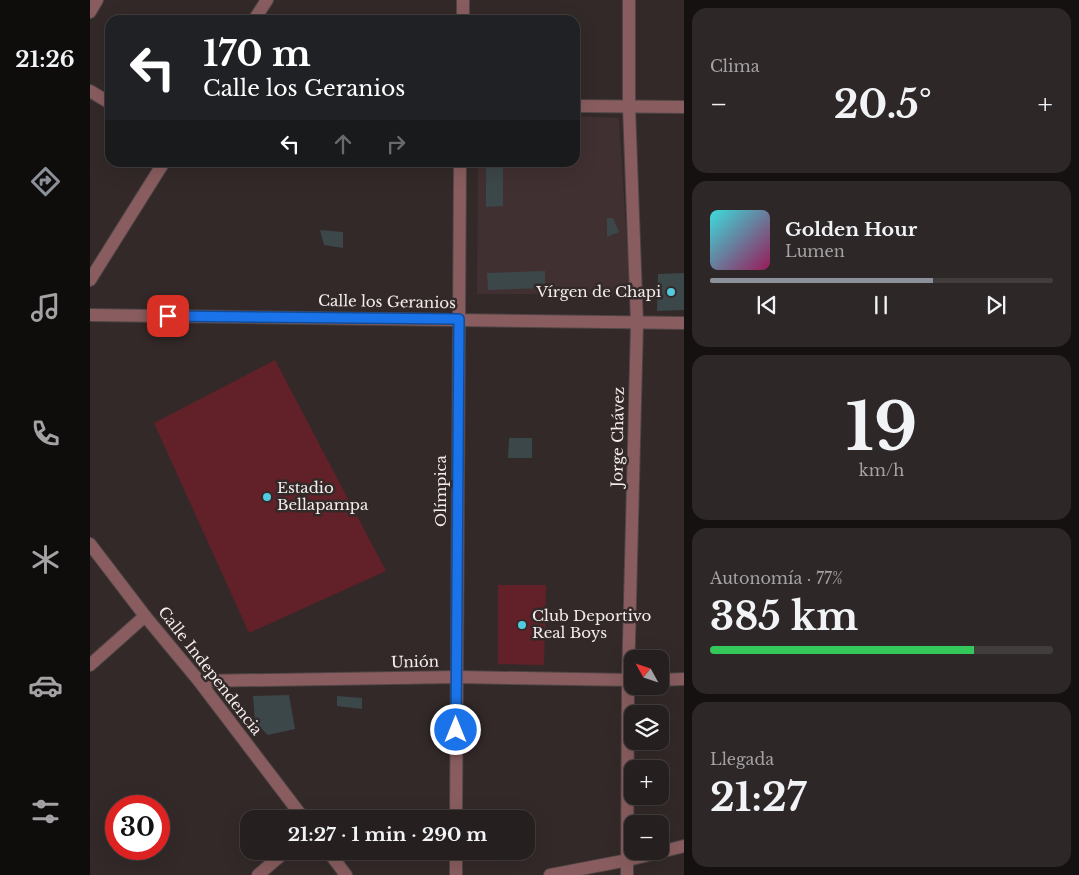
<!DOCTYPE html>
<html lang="es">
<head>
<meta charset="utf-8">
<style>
  body { margin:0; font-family:"Libre Baskerville",serif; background:#2e2728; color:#f1f3f6; height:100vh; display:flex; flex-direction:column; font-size:19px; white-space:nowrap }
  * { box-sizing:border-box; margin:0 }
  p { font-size:16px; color:#a4a2a4 }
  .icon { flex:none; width:28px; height:28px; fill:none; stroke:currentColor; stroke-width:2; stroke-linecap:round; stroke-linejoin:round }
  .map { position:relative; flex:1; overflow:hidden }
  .details { display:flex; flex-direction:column; gap:8px; padding:8px; background:#151111; width:395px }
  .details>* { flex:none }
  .banner { position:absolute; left:15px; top:15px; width:475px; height:152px; border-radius:15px; box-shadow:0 5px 20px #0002,0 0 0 1px #423d3d; background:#202124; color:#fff; overflow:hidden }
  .needle { width:32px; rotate:310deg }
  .controls { position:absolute; left:534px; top:650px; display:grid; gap:10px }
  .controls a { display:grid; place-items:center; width:45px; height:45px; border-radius:10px; background:#261f1f; box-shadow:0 5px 20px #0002,0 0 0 1px #423d3d; font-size:25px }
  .speed { position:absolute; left:15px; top:795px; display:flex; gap:10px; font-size:25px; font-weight:700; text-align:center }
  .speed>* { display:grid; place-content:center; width:65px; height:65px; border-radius:50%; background:#261f1f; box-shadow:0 5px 20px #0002,0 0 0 1px #423d3d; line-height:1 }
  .speed .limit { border:8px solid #d22; background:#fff; color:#111 }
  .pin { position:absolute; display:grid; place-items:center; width:42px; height:42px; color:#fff; margin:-21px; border-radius:10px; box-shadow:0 2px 8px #0006 }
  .me { position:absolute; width:55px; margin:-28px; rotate:0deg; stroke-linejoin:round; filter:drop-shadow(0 0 4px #0008) }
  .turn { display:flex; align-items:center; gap:18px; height:105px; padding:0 15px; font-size:22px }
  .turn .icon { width:65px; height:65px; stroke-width:2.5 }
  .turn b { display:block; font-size:35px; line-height:42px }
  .lanes { display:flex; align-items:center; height:48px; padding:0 15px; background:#0003; justify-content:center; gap:25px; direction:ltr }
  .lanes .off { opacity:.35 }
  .big { font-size:38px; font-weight:700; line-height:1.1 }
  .details .widget { flex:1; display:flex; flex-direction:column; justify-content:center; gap:8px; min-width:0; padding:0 18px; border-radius:15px; background:#2e2728 }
  .details .dial { align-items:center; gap:0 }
  .dial b { font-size:65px; line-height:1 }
  .song { display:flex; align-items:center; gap:15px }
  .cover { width:60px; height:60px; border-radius:8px; background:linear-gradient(135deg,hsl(180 70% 55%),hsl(330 70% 35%)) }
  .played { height:5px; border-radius:2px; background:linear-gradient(90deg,#8c9099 65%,#423d3d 65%) }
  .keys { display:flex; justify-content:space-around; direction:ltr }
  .heat { display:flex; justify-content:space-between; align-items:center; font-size:28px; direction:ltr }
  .charge { height:8px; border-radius:4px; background:linear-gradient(90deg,#34c759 77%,#423d3d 0) }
  .trip { position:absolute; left:150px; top:810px; width:295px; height:50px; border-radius:15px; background:#261f1f; box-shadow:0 5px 20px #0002,0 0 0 1px #423d3d; font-weight:700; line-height:50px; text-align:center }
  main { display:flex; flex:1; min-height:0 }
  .tab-bar { display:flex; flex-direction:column; width:90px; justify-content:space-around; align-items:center; background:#0f0c0c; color:#a4a2a4 }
  .tab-bar .icon { width:35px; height:35px }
  .tab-bar .active { color:#8c9099 }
  .tab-bar b { font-size:22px; color:#f1f3f6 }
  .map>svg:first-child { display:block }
  .built { fill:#413031 }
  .green { fill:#622128 }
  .building { fill:#3c4749 }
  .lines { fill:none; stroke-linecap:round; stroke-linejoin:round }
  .minor-casing { stroke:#4e4444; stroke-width:14 }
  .minor { stroke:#895d5f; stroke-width:12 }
  .route-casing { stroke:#114b97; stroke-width:12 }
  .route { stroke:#1a73e8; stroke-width:9 }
  .poi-dot { fill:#54cade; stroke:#332929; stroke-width:2 }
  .labels { text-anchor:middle; stroke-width:5; stroke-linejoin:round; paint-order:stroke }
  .poi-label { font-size:15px; fill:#f3ecec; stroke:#332929; text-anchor:start }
  .street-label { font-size:15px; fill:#f3ecec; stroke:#332929 }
</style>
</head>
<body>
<main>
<nav class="tab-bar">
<b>21:26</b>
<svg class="icon active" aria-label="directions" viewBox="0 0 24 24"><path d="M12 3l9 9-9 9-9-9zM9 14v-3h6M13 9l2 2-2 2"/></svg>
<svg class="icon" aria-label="music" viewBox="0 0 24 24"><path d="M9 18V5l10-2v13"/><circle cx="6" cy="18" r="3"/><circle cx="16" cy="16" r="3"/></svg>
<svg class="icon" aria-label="phone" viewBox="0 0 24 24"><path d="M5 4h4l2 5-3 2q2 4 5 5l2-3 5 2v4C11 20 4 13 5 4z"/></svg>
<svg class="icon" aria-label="climate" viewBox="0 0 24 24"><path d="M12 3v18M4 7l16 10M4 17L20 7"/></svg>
<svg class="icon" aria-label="car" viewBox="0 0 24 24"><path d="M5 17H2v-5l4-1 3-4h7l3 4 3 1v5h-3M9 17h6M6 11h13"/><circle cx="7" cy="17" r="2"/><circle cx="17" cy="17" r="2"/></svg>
<svg class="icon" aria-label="filters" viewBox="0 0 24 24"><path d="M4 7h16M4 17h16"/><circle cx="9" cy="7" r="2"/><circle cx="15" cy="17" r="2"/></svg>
</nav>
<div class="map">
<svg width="594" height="875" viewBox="0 0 594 875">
  <rect width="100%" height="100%" fill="#332929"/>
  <!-- built -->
  <polygon class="built" points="485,116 529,118 540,294 387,294 388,163 485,162"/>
  <!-- green -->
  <g class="green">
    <polygon points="185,360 296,571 159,633 64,423"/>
    <polygon points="408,585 456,585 454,665 408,664"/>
  </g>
  <!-- building -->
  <g class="building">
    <polygon points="396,162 413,162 413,206 396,207"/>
    <polygon points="517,218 523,218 529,232 517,237"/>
    <polygon points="230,230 253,232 253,248 234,245"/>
    <polygon points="455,271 455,288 398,290 397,273"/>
    <polygon points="594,273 594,310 567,311 568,274"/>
    <polygon points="419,438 442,438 442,458 418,458"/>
    <polygon points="199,695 205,729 178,735 165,722 163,696"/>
    <polygon points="247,696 272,698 272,709 247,706"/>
  </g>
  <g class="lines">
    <defs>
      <g id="minor">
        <polyline points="0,12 7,0"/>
        <polyline points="164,20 177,0"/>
        <polyline points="373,20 373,0"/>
        <polyline points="0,91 20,103"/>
        <polyline points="485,106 594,107"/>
        <polyline points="0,280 74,162"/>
        <polyline points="0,315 594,323"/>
        <polyline points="0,544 55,616 109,681 214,819"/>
        <polyline points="0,665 55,616"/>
        <polyline points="570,680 594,679"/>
        <polyline points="109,681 367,677 542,680"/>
        <polyline points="366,819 370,162"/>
        <polyline points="238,851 256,875"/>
        <polyline points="168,875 196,851"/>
        <polyline points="366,875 366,851"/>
        <polyline points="460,875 538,860 594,846"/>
        <polyline points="537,875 538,681 547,323 539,107 539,0"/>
      </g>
    </defs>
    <!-- minor casing -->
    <use href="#minor" class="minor-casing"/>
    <!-- minor -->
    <use href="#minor" class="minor"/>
  </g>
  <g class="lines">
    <defs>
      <polyline id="route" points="78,316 369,319 366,730"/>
    </defs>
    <!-- route casing -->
    <use href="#route" class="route-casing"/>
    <!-- route -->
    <use href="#route" class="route"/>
  </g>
  <!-- markers -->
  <g class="poi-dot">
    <circle cx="581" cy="292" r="5"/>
    <circle cx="177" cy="497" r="5"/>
    <circle cx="432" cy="625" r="5"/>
  </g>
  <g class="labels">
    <!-- poi labels -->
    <g class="poi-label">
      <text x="571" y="297" text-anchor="end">Vírgen de Chapi</text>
      <text x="187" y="493">Estadio<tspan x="187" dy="17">Bellapampa</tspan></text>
      <text x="442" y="621">Club Deportivo<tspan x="442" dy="17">Real Boys</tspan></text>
    </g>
    <!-- street labels -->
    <g class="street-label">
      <text transform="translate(297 302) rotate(1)" y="5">Calle los Geranios</text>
      <text transform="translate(528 437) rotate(-89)" y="5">Jorge Chávez</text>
      <text transform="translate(351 491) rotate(-90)" y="5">Olímpica</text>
      <text transform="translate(325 662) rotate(-1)" y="5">Unión</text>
      <text transform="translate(120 671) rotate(52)" y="5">Calle Independencia</text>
    </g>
  </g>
</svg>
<div class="controls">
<a><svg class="needle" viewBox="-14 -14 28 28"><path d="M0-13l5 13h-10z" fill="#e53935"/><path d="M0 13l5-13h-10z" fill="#a4a2a4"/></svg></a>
<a><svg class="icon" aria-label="layers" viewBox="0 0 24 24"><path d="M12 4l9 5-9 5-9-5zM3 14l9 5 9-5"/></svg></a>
<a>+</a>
<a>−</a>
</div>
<div class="speed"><div class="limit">30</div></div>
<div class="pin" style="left:78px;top:316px;background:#d93025"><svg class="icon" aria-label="arrive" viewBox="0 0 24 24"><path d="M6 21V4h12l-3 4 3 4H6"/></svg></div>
<svg class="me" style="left:366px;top:730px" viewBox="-20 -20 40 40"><circle r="17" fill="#1a73e8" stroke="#fff" stroke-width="3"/><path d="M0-11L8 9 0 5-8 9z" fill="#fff"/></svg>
<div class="trip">21:27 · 1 min · 290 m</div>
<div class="banner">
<div class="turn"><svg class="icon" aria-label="left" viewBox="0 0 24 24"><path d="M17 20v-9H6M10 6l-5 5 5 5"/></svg><div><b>170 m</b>Calle los Geranios</div></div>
<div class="lanes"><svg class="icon" aria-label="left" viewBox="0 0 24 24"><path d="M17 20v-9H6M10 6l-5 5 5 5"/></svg><svg class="icon off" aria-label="ahead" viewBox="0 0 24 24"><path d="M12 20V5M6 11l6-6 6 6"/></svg><svg class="icon off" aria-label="right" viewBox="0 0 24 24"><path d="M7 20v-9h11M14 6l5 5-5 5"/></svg></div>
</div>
</div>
<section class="details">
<div class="widget"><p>Clima</p>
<div class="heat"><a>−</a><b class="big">20.5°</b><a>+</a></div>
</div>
<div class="widget">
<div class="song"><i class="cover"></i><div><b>Golden Hour</b><p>Lumen</p></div></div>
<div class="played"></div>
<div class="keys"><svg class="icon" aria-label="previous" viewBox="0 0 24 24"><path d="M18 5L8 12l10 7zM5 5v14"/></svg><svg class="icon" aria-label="pause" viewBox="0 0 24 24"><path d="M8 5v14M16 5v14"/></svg><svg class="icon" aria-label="next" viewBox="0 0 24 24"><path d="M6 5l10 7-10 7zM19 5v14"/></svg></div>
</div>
<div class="widget dial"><b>19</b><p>km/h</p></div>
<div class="widget"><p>Autonomía · 77%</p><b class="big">385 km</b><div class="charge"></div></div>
<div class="widget"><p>Llegada</p><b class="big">21:27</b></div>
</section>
</main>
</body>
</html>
